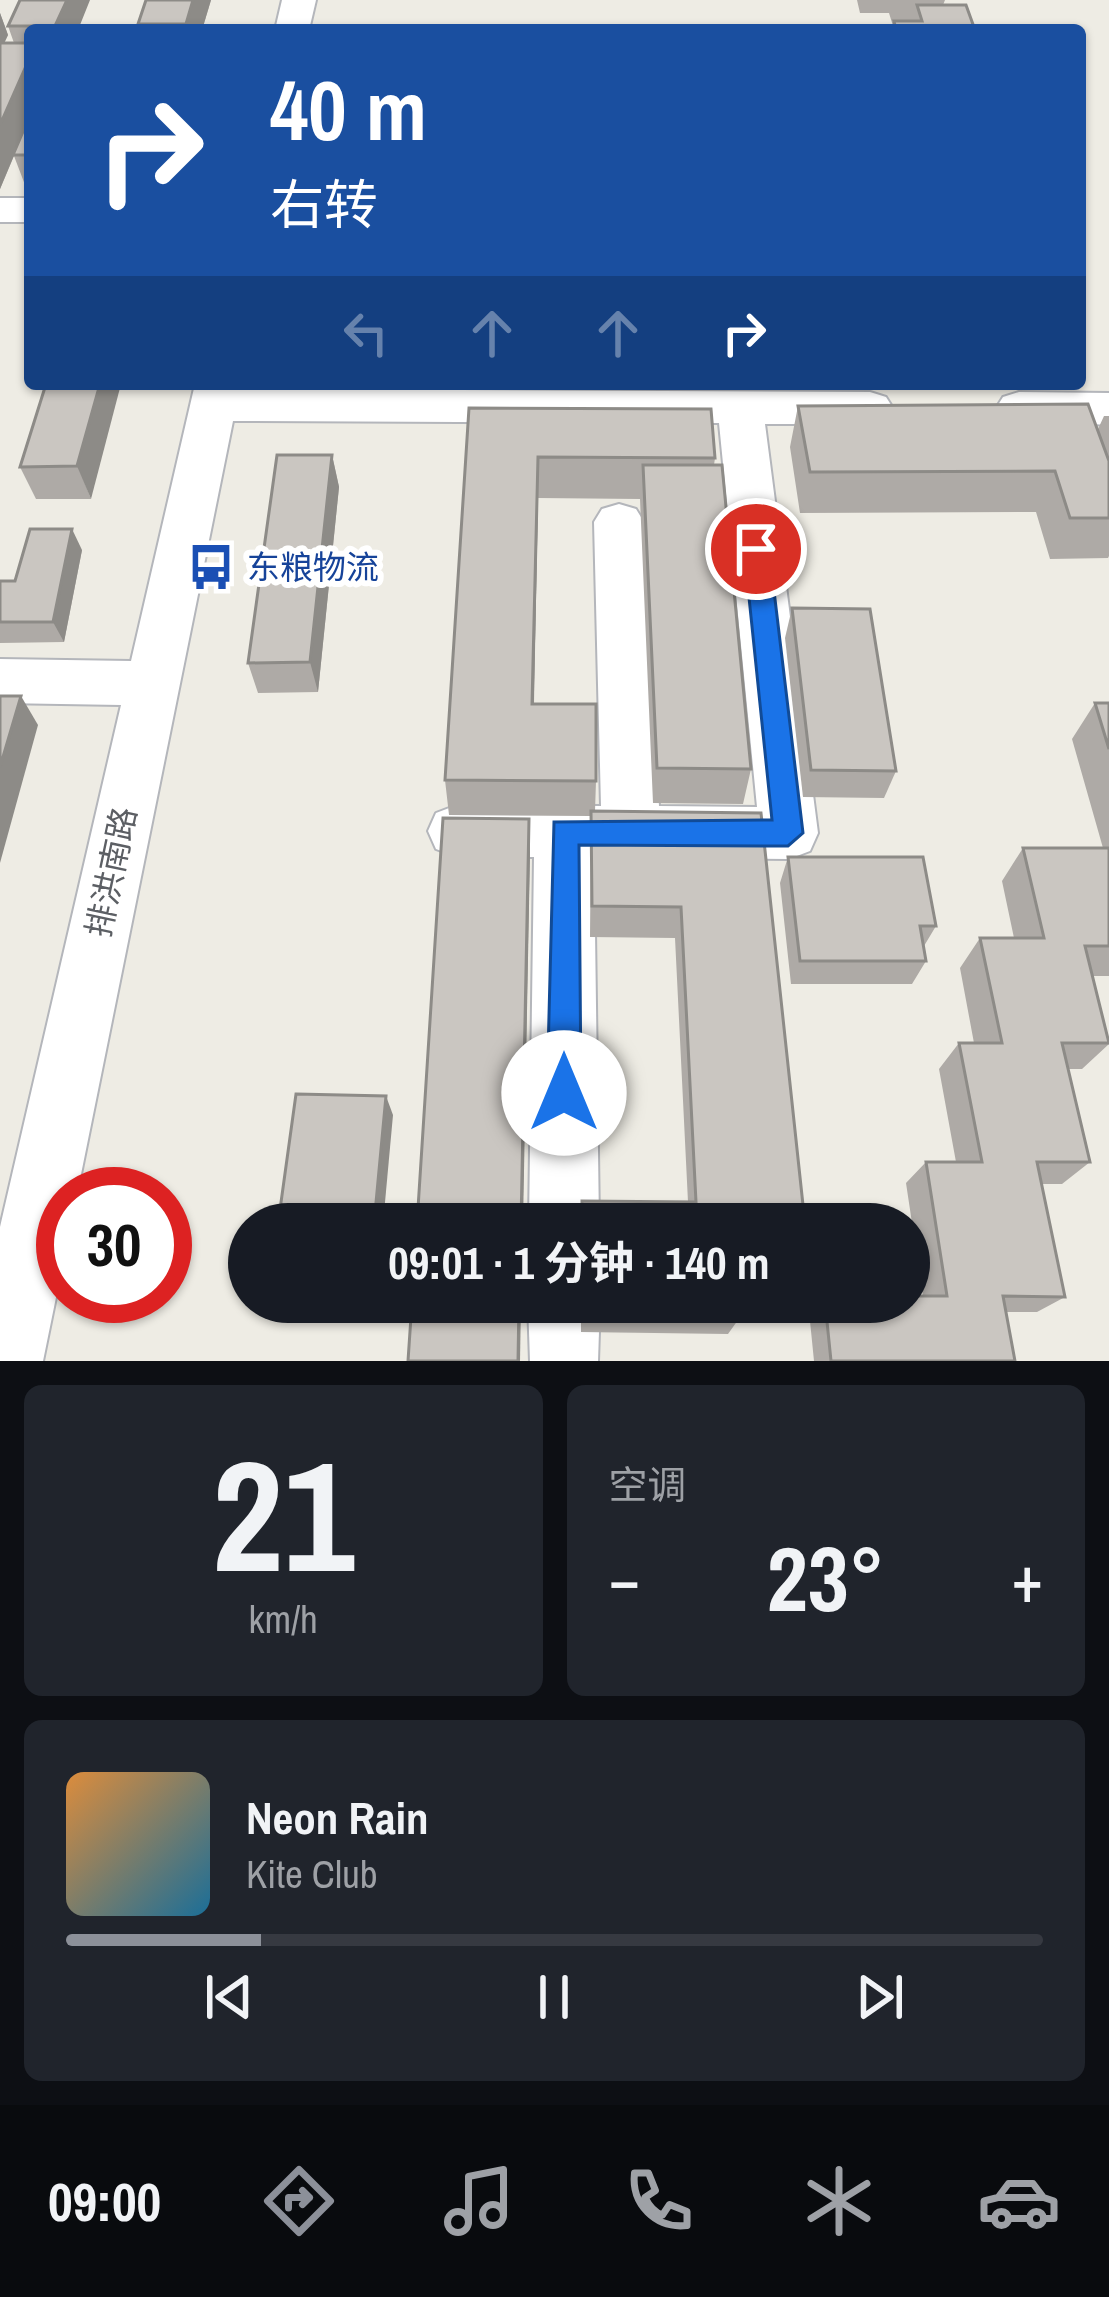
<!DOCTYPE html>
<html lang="zh">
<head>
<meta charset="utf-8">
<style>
  body { margin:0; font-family:"Archivo Narrow","Noto Sans SC",sans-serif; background:#20242c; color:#f1f3f6; height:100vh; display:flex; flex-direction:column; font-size:45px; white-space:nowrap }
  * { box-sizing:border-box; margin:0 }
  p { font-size:39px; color:#9ea1a6 }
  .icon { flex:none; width:66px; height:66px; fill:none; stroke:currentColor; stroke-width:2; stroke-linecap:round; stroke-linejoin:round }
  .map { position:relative; height:1361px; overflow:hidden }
  .panel { display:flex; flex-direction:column; gap:24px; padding:24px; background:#0d0f14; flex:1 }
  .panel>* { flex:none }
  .guide { position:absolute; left:24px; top:24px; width:1062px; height:366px; border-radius:12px; box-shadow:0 3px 9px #0004; background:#1a4fa0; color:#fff; overflow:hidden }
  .speed { position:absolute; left:36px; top:1167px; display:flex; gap:24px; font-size:60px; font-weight:700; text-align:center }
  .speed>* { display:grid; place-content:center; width:156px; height:156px; border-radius:50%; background:#171b24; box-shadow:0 3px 9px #0004; line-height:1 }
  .speed .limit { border:18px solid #d22; background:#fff; color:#111 }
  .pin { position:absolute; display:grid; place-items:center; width:102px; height:102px; color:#fff; margin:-51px; border:6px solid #fff; border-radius:50%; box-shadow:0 3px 12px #0007 }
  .me { position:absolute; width:132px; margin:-66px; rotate:0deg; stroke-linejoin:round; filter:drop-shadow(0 0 9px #0008) }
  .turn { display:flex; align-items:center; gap:42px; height:252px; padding:0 48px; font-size:54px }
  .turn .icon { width:156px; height:156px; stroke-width:2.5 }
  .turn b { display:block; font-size:84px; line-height:102px }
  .lanes { display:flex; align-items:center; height:114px; padding:0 48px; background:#0003; justify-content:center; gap:60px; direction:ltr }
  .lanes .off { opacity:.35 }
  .big { font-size:90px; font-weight:700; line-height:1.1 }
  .panel .tile { flex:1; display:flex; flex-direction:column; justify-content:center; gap:18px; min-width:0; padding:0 42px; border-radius:18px; background:#20242c }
  .panel .dial { align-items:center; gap:0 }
  .dial b { font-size:156px; line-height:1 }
  .song { display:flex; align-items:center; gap:36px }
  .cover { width:144px; height:144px; border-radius:18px; background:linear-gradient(135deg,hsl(30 70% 55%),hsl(200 70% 35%)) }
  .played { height:12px; border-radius:6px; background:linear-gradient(90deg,#8c9099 20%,#363941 20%) }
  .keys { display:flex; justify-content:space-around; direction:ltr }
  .heat { display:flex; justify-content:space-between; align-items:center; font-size:66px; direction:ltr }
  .panel .tiles { flex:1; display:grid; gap:24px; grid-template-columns:1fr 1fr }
  .tile:last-child { grid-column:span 2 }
  .trip { position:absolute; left:228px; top:1203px; width:702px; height:120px; border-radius:60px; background:#171b24; box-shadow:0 3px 9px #0004; font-weight:700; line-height:120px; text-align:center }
  .menu { display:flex; height:192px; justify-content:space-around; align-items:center; background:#090b0e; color:#9ea1a6 }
  .menu .icon { width:84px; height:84px }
  .menu .active { color:#8c9099 }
  .menu b { font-size:54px; color:#f1f3f6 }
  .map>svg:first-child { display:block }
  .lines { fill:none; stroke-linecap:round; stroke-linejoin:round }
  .minor-casing { stroke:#b4b6bb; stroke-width:4 }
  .minor { fill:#fff; fill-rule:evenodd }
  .wall { fill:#aeaaa6 }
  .shaded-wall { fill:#8d8b87 }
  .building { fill:#cac6c1; stroke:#8d8b87; stroke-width:3 }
  .route { fill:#1a73e8; stroke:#114b97; stroke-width:3 }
  .labels { text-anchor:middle; stroke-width:12; stroke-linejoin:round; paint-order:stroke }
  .transit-label { font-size:33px; fill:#164399; stroke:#fff; text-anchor:start }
  .street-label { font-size:33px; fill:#5c5f64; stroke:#fff }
</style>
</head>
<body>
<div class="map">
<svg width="1109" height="1361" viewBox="0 0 1109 1361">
  <rect width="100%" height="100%" fill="#eeece4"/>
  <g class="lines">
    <defs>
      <g id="minor">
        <polygon points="282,0 316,0 309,30 275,30"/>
        <rect x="0" y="198" width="30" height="24"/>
        <polygon points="195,384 241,384 240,389 870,392 886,397 893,408 886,419 870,424 765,424 818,833 810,851 789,859 594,858 599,1224 529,1224 534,857 457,857 436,849 428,831 436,813 457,805 601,806 594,522 602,509 619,504 636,509 644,522 659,806 757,807 719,423 233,421 77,1194 63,1194 63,1263 43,1361 0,1361 0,1227 121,705 0,703 0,659 131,661"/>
        <polygon points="1019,392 1109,393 1109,425 1003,419 996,408 1003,397"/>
        <polygon points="528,1302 600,1302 598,1361 530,1361"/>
      </g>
    </defs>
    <!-- minor casing -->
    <use href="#minor" class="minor-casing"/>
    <!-- minor -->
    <use href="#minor" class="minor"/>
  </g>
  <!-- wall -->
  <g class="wall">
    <polygon points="20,0 78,30 30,30 30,198 14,156 0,189 0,13 8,35 4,43 14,43 8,26"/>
    <polygon points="211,0 202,30 139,30 138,24"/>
    <polygon points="857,0 945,0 943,5 975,30 892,30 893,26 889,13 860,13"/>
    <polygon points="46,384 91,499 36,499 20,467"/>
    <polygon points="798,406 1098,429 1104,416 1109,416 1109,556 1108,558 1050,559 1036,512 800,513 790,447"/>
    <polygon points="469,408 715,458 714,465 751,769 743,804 653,803 640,499 538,498 534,704 596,781 595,811 761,813 803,1205 791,1224 581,1224 582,1201 688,1202 675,938 590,937 591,816 449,815 445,780"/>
    <polygon points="332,455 339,487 318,692 258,693 248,663"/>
    <polygon points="82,550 64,642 0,643 0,581 15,581"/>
    <polygon points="792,608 896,771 884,798 803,797 785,638"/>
    <polygon points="1095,703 1109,703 1109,976 1093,976 1109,1044 1082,1069 1068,1069 1090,1162 1062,1184 1042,1184 1065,1297 1037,1312 1005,1312 1015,1361 814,1361 809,1311 818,1302 923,1296 906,1183 926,1162 956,1162 939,1069 959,1043 974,1043 960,968 980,938 1014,938 1002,881 1023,848 1103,848 1072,739"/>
    <polygon points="788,857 936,926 924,946 926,961 912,984 791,984 780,883"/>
    <polygon points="581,1302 769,1302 762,1310 738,1310 738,1320 728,1334 581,1332"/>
  </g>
  <!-- shaded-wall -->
  <g class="shaded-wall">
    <polygon points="67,0 90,0 78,30 57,30 55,26"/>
    <polygon points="193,0 211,0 202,30 187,30 186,24"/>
    <polygon points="0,13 8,35 0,52"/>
    <polygon points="30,57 30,117 0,189 0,125"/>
    <polygon points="100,384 121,384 91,499 77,466"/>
    <polygon points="332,455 339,487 318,692 310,662"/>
    <polygon points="538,457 538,498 533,741 532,704"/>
    <polygon points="72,529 82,550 64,642 53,622"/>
    <polygon points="21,696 38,725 0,863 0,767"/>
    <polygon points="529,819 530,853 523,1224 521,1224"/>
    <polygon points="386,1096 393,1115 383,1224 374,1224"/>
    <polygon points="519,1302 521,1302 520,1361 518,1361"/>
  </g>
  <!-- building -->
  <g class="building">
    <polygon points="20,0 67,0 55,26 8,26"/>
    <polygon points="146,0 193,0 186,24 138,24"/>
    <polygon points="917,5 966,5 975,30 896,30 894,21 922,21"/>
    <polygon points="0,43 30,43 30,57 0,125"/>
    <polygon points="28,120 30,120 30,155 13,155"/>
    <polygon points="46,384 100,384 77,466 20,467"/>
    <polygon points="1088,404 1109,461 1109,518 1070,518 1055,471 810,472 798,406"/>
    <polygon points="469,408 711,409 715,458 538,457 532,704 596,704 596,781 445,780"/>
    <polygon points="277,455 332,455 310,662 248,663"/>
    <polygon points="643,465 722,465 751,769 657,768"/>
    <polygon points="30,529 72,529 53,622 0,622 0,581 15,581"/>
    <polygon points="792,608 870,609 896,771 811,770"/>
    <polygon points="0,696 21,696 0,767"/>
    <polygon points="1095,703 1109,703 1109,749"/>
    <polygon points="591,811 761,813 803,1205 789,1205 791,1224 582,1224 582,1201 696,1202 681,907 592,906"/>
    <polygon points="443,818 529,819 521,1224 417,1224"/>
    <polygon points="1023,848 1109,848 1109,946 1085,946 1109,1043 1062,1043 1090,1162 1037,1162 1065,1297 1003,1296 1015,1361 831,1361 825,1302 909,1302 909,1296 947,1296 926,1162 982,1162 959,1043 1002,1043 980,938 1044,938"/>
    <polygon points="788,857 923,857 936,926 920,926 926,961 800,961"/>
    <polygon points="296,1094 386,1096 374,1224 278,1224"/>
    <polygon points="412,1302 519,1302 518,1361 408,1361"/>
    <polygon points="583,1302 737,1302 738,1320 583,1318"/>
  </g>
  <!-- route -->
  <polygon class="route" points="756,540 769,549 803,833 788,846 579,845 581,1093 576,1105 564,1110 552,1105 547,1093 554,822 772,820 744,549"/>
  <!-- icons -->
  <defs>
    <symbol id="bus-bare" viewBox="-9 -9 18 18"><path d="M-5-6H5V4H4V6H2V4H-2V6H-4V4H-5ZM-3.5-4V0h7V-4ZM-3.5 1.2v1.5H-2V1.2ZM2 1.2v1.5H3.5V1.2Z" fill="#1a4fb4" stroke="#fff" stroke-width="2.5" paint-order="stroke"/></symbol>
  </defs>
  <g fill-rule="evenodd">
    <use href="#bus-bare" x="178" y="534" width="66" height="66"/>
  </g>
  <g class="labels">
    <!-- transit labels -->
    <g class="transit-label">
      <text x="247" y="579">东粮物流</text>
    </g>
    <!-- street labels -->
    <g class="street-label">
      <text transform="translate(111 872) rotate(-78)" y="12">排洪南路</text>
    </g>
  </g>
</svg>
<div class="speed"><div class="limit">30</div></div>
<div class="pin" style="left:756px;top:549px;background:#d93025"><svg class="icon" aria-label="arrive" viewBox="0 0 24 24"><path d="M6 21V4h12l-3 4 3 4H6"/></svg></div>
<svg class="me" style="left:564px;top:1093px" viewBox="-20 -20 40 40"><circle r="19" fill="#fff"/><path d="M0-13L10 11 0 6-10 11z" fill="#1a73e8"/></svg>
<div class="trip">09:01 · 1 分钟 · 140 m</div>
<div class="guide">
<div class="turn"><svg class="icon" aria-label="right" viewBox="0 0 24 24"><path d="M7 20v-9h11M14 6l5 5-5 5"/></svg><div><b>40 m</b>右转</div></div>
<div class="lanes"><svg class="icon off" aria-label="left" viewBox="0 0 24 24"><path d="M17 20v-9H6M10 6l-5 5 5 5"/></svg><svg class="icon off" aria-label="ahead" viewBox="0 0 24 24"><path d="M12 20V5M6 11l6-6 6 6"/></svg><svg class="icon off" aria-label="ahead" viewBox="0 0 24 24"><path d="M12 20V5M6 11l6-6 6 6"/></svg><svg class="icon" aria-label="right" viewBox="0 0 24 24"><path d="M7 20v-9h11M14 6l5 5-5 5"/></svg></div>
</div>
</div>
<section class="panel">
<div class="tiles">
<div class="tile dial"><b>21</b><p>km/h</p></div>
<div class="tile"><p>空调</p>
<div class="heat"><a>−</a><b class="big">23°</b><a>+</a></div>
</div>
<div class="tile">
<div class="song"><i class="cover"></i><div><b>Neon Rain</b><p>Kite Club</p></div></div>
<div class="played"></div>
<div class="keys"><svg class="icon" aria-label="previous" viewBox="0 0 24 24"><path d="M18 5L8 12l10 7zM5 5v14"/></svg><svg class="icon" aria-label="pause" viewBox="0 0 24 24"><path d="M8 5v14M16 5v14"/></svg><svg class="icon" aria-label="next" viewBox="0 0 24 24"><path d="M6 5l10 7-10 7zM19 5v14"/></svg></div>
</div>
</div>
</section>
<nav class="menu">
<b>09:00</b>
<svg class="icon active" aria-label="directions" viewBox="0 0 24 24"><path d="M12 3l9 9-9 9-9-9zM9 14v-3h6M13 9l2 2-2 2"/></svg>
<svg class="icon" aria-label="music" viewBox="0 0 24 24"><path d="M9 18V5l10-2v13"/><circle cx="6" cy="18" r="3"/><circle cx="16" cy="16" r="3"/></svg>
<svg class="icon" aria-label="phone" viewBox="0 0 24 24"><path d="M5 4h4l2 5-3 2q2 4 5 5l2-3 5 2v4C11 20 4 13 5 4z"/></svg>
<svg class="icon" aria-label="climate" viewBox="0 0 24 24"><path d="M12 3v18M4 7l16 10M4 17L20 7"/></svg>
<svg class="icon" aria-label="car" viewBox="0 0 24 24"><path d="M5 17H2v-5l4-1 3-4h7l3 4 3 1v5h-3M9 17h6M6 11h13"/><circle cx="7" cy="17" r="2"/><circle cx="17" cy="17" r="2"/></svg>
</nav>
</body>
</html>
